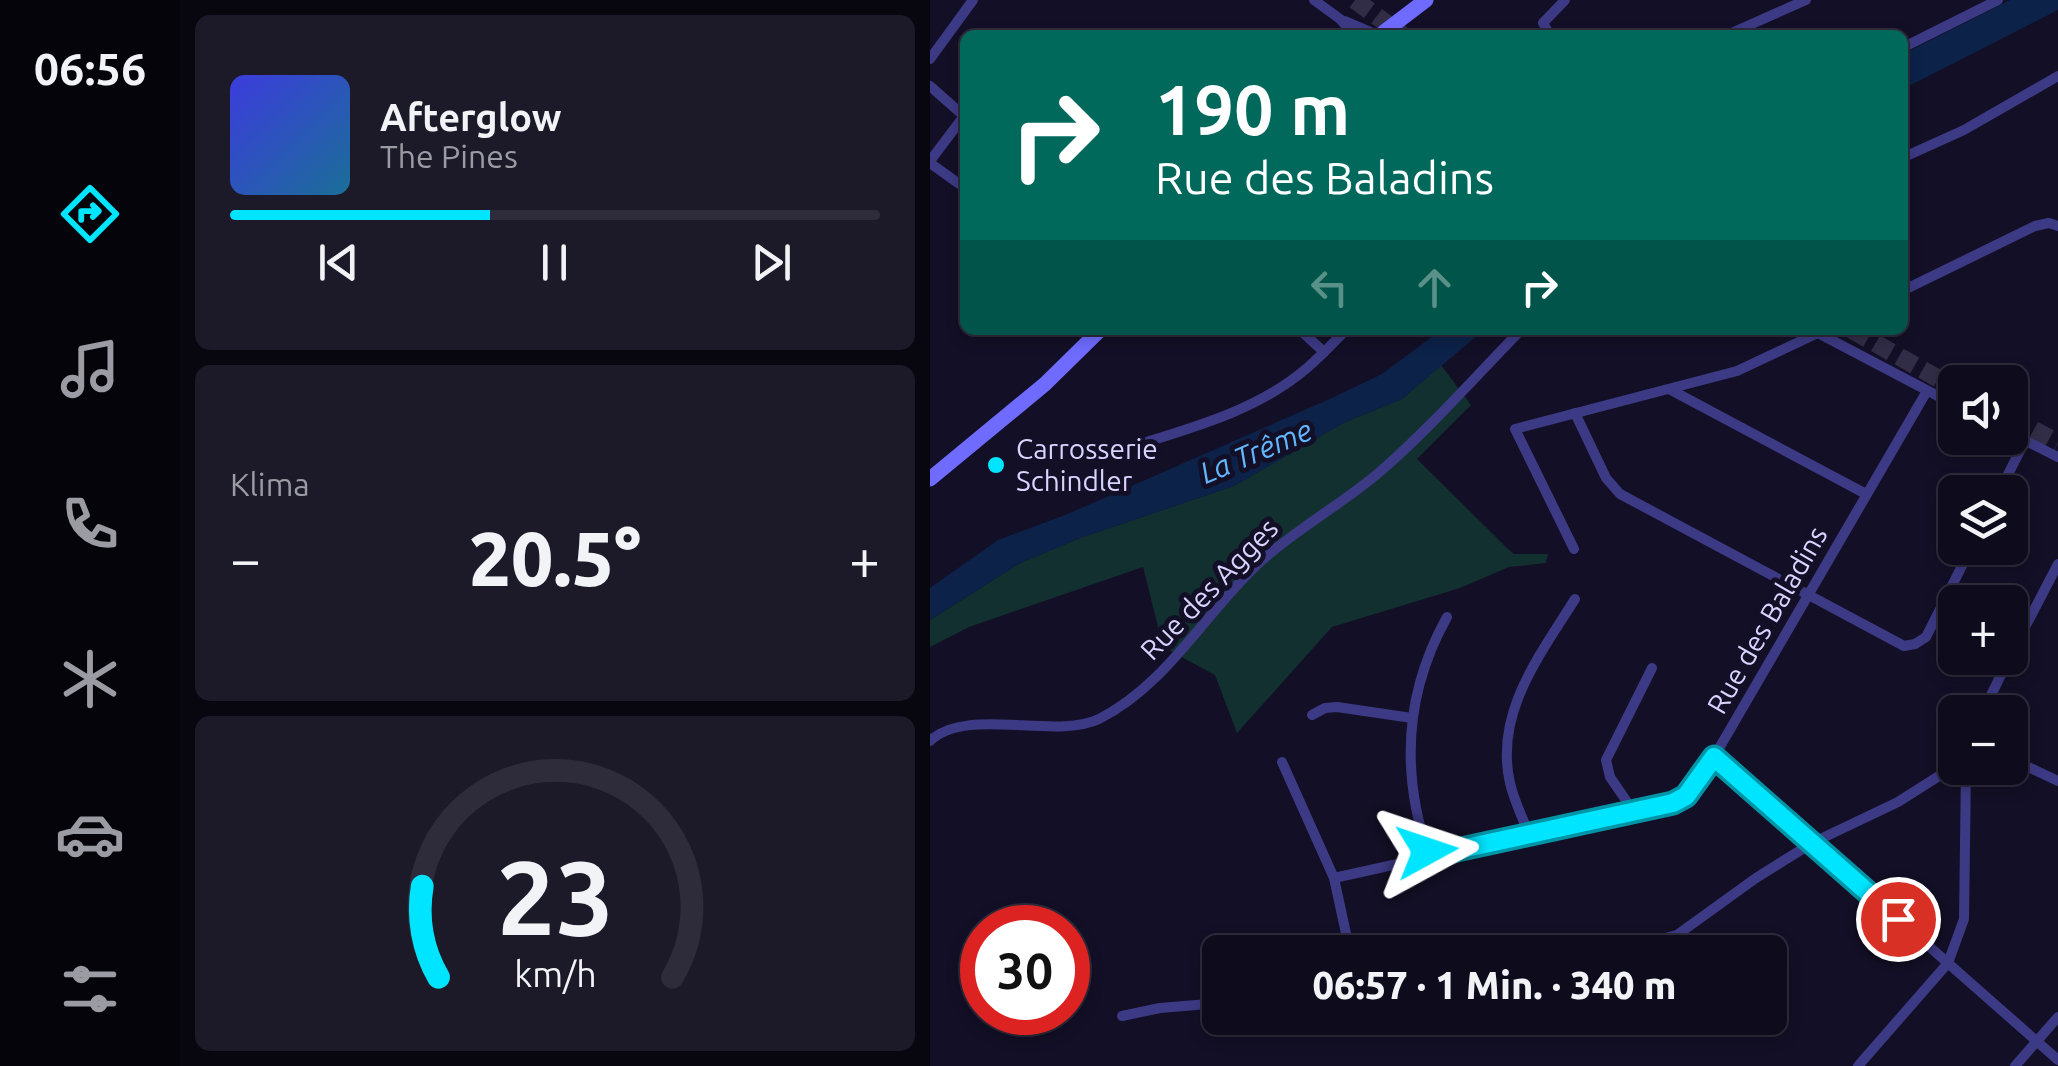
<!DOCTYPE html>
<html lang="de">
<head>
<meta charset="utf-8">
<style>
  body { margin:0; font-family:Ubuntu,sans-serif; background:#1c1929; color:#f1f3f6; height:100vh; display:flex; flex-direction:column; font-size:38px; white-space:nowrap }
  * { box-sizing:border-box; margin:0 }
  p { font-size:32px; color:#9b9ba3 }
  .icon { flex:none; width:55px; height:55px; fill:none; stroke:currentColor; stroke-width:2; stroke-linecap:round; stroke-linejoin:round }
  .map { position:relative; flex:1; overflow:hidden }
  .panel { display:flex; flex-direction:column; gap:15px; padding:15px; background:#08060f; width:750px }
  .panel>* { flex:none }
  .hud { position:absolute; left:30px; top:30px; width:948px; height:305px; border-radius:15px; box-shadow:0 5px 15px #0003,0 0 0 2px #2e2b3b; background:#00695c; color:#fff; overflow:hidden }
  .tools { position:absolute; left:1008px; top:365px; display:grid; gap:20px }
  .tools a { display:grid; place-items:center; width:90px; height:90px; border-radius:15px; background:#0e0b1c; box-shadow:0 5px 15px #0003,0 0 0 2px #2e2b3b; font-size:50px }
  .speed { position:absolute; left:30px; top:905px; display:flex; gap:20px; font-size:50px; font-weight:700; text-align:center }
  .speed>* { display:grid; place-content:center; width:130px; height:130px; border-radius:50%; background:#0e0b1c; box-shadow:0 5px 15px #0003,0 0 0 2px #2e2b3b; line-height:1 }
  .speed .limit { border:15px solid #d22; background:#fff; color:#111 }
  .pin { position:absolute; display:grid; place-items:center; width:85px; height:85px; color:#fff; margin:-42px; border:5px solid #fff; border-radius:50%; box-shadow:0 2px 10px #0007 }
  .me { position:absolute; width:110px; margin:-55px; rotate:85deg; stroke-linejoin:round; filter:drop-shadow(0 0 8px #0008) }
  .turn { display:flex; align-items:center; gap:35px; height:210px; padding:0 30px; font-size:45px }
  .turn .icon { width:130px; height:130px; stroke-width:2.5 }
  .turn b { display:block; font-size:70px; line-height:85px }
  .lanes { display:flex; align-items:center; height:95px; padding:0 30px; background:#0003; justify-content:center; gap:50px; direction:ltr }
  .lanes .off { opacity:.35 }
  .big { font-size:75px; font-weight:800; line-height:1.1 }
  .panel .widget { flex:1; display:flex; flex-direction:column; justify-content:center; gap:15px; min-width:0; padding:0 35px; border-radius:15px; background:#1c1929 }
  .panel .dial { align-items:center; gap:0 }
  .dial svg { height:260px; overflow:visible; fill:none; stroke:#2e2b3b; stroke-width:7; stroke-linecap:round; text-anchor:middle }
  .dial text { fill:#f1f3f6; stroke:none }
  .song { display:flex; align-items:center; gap:30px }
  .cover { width:120px; height:120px; border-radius:15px; background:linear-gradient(135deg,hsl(240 70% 55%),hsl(200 70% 35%)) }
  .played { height:10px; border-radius:5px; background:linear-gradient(90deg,#00e5ff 40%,#2e2b3b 40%) }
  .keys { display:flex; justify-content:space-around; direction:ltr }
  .heat { display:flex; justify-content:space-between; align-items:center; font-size:55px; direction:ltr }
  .trip { position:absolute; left:272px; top:935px; width:585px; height:100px; border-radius:15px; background:#0e0b1c; box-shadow:0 5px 15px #0003,0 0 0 2px #2e2b3b; font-weight:800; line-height:100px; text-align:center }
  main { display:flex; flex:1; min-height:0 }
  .menu { display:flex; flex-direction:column; width:180px; justify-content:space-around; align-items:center; background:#06040b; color:#9b9ba3 }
  .menu .icon { width:70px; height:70px }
  .menu .on { color:#00e5ff }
  .menu b { font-size:45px; color:#f1f3f6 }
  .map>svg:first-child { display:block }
  .green { fill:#12302f }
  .water { fill:#0c2248 }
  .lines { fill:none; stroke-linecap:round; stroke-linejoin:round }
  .trunk-tunnel { stroke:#312d47; stroke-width:18; stroke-dasharray:18 9; stroke-linecap:butt }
  .minor { stroke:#3d3a85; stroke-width:10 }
  .secondary { stroke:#6f6bff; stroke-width:15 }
  .route-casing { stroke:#0095a6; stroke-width:25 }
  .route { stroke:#00e5ff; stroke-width:18 }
  .poi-dot { fill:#00e5ff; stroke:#130f26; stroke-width:4 }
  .labels { text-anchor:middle; stroke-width:10; stroke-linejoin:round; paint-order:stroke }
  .poi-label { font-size:28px; fill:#d9d4ff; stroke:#130f26; text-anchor:start }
  .street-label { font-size:28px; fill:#d9d4ff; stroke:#130f26 }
  .water-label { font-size:30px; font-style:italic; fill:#62b6ff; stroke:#130f26 }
</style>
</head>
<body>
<main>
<nav class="menu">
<b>06:56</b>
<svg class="icon on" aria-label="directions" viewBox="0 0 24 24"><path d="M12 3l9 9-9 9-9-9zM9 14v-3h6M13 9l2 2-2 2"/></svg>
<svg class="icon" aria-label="music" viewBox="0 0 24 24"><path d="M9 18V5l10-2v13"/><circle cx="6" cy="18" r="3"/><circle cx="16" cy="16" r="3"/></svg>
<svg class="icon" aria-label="phone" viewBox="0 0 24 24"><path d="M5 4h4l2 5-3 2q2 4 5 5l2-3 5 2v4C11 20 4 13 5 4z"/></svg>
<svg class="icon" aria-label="climate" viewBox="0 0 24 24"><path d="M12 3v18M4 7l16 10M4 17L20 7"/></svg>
<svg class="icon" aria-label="car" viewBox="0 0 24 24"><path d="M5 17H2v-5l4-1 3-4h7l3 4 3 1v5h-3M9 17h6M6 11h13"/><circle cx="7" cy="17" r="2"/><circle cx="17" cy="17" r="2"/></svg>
<svg class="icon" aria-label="filters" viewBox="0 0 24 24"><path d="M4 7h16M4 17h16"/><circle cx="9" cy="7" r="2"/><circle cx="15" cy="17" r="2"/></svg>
</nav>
<section class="panel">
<div class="widget">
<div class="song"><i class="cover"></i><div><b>Afterglow</b><p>The Pines</p></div></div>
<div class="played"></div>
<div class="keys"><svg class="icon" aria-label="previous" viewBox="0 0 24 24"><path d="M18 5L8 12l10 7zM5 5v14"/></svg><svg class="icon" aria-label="pause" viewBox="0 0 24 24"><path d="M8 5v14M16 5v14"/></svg><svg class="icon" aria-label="next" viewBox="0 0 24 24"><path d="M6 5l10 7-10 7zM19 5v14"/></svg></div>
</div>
<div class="widget"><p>Klima</p>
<div class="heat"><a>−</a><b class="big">20.5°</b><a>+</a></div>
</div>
<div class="widget dial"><svg viewBox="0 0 100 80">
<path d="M14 69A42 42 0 1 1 86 69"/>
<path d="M14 69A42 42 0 0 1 9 41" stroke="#00e5ff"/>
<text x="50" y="56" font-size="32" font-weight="700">23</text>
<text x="50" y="72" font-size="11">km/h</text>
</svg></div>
</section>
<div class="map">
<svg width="1128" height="1066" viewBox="0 0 1128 1066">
  <rect width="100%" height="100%" fill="#130f26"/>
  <!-- green -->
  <polygon class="green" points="511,365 541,405 487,459 576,547 584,554 618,554 616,563 579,567 530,588 402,627 307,733 285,675 233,647 213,567 39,627 0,647 0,620 90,563 150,538 304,486 413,423 472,399"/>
  <!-- water -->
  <g class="water">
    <polygon points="1080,0 1128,0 1128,10 973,89 973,54"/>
    <polygon points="511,330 554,330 472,399 413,423 304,486 150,538 90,563 0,620 0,588 68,540 140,513 404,397 452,374"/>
  </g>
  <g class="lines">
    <!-- trunk-tunnel -->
    <g class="trunk-tunnel">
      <polyline points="425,0 472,35"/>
      <polyline points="922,330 1025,388"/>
      <polyline points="1080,417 1128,443"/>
    </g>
    <!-- minor -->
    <g class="minor">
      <polyline points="384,0 410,19 424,35"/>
      <polyline points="415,21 443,33"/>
      <polyline points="620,35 613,23 635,0"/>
      <polyline points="797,35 876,0"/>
      <polyline points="972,48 1068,0"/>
      <polyline points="0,59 43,0"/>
      <polyline points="0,86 34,116 0,161"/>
      <polyline points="972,158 1034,130 1128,76"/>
      <polyline points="0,163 35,188"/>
      <polyline points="972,291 1105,226 1119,223 1128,226"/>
      <polyline points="370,330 394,352"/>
      <polyline points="888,333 1025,405"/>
      <polyline points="741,390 936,494"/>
      <polyline points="645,413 676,478 690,494 974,646 985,644 996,637 1041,548"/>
      <polyline points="1080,433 1128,457"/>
      <path d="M194 449C257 429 326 412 377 368 391 356 403 343 416 330"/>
      <polyline points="1069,492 1095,441"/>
      <polyline points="644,549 585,429 807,371 894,330"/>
      <polyline points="1080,656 1128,564"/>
      <polyline points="1053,712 1079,658"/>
      <polyline points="382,715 395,708 407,707 482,718"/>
      <path d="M0 741C36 706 125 740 169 719 237 685 276 611 331 561 369 527 414 503 452 470 502 426 545 377 591 330"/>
      <polyline points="784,757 1128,1060"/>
      <polyline points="352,762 404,878 420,952"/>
      <polyline points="1080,763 1094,765 1128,781"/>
      <polyline points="704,812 680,777 676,760 722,668"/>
      <path d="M599 835C593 818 584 801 580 783 564 713 610 655 645 599"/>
      <path d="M499 856C471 775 474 694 517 617"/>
      <polyline points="404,878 743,803 756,796 784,757 997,391"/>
      <polyline points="680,952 747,935 826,878 882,843 968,802 1012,774 1037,768"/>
      <polyline points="192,1016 230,1008 290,1003"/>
      <polyline points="928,1066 1018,963 1034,919 1036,768"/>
      <polyline points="1085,1066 1128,1017"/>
    </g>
    <!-- secondary -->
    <g class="secondary">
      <polyline points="454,32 496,0"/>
      <polyline points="0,479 115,384 170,330"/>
    </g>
  </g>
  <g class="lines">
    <defs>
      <polyline id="route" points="497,851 499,856 743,803 756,796 784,757 968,919"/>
    </defs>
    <!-- route casing -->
    <use href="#route" class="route-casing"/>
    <!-- route -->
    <use href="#route" class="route"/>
  </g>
  <!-- markers -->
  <circle class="poi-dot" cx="66" cy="465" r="10"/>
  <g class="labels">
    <!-- poi labels -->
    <g class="poi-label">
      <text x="86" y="459">Carrosserie<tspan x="86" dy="32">Schindler</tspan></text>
    </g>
    <!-- street labels -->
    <g class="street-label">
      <text transform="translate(279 589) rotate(-46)" y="10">Rue des Agges</text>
      <text transform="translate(837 620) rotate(-60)" y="10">Rue des Baladins</text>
    </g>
    <!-- water labels -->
    <g class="water-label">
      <text transform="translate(326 452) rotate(-23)" y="10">La Trême</text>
    </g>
  </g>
</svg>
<div class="tools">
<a><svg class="icon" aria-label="sound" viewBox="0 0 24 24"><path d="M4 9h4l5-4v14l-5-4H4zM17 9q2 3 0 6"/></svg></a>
<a><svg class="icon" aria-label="layers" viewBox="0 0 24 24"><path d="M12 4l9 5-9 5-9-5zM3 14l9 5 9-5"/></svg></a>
<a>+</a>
<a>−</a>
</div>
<div class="speed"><div class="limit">30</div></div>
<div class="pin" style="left:968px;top:919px;background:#d93025"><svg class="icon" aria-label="arrive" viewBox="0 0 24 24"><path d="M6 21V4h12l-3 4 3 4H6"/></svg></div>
<svg class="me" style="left:497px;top:851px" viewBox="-20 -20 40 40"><path d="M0-17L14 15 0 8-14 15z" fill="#00e5ff" stroke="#fff" stroke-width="4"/></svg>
<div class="trip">06:57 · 1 Min. · 340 m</div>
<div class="hud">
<div class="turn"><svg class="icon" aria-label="right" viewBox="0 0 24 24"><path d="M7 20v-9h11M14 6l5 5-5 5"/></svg><div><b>190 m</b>Rue des Baladins</div></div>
<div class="lanes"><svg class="icon off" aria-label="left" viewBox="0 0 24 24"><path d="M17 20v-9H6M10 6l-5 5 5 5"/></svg><svg class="icon off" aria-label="ahead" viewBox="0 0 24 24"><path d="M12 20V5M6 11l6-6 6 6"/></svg><svg class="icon" aria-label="right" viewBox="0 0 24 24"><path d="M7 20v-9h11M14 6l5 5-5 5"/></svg></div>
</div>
</div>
</main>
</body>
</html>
